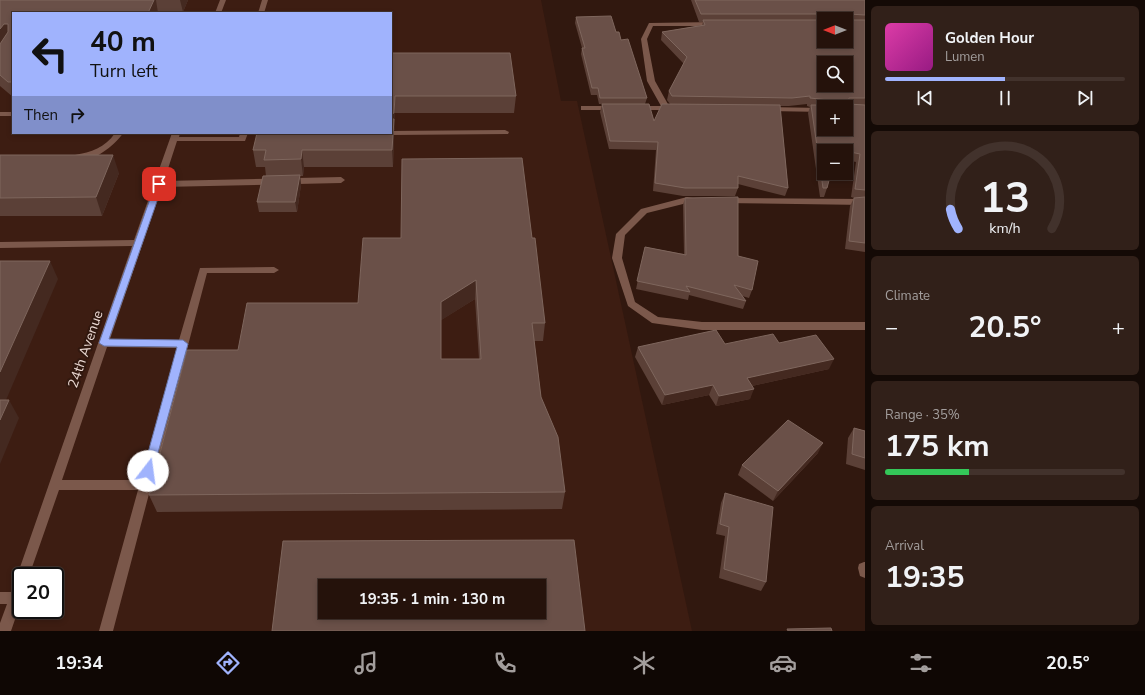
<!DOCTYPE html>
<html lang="en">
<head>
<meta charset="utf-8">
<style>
  body { margin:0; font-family:"Nunito Sans",sans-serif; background:#312019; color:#f1f3f6; height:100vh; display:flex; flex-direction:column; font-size:15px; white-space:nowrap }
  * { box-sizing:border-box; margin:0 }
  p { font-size:13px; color:#a39e9d }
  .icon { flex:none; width:22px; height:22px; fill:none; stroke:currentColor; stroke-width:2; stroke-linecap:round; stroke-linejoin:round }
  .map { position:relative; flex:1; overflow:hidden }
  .side { display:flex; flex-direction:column; gap:6px; padding:6px; background:#140a06; width:280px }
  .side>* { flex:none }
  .top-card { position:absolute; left:12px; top:12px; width:380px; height:122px; border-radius:0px; box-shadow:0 2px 6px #0003,0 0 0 1px #42322c; background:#a0b3fd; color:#111; overflow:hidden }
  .needle { width:26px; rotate:270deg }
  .fabs { position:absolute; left:817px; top:12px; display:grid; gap:8px }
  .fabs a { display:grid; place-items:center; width:36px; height:36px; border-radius:0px; background:#25120b; box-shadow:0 2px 6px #0003,0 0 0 1px #42322c; font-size:20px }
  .speed { position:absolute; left:12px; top:567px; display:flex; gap:8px; font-size:20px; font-weight:700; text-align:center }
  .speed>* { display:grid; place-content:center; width:52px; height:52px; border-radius:50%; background:#25120b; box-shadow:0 2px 6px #0003,0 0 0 1px #42322c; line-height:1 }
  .speed .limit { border:2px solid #111; border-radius:6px; background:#fff; color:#111 }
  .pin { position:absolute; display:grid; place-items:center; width:34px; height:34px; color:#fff; margin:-17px; border-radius:8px; box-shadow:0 2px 6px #0006 }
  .me { position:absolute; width:44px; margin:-22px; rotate:15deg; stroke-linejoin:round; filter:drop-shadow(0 0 3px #0008) }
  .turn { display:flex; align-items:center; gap:14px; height:84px; padding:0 12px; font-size:18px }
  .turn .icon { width:52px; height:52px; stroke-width:2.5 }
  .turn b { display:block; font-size:28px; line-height:34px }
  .then { display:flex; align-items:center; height:38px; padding:0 12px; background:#0003; gap:8px; font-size:15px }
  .big { font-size:30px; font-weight:700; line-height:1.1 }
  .side .card { flex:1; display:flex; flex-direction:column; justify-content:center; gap:6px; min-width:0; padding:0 14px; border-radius:6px; background:#312019 }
  .side .dial { align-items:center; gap:0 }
  .dial svg { height:104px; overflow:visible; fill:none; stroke:#42322c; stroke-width:7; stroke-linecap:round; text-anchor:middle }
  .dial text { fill:#f1f3f6; stroke:none }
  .song { display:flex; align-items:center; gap:12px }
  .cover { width:48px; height:48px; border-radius:6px; background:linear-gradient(135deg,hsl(320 70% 55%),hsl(310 70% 35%)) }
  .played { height:4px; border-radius:2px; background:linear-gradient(90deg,#a0b3fd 50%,#42322c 50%) }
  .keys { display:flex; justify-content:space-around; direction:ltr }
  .heat { display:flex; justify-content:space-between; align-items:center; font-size:22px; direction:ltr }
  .charge { height:6px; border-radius:3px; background:linear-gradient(90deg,#34c759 35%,#42322c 0) }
  .trip { position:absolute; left:318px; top:579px; width:228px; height:40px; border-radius:0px; background:#25120b; box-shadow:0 2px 6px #0003,0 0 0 1px #42322c; font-weight:700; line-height:40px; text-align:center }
  .tabs { display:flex; height:64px; justify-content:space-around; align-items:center; background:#0f0704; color:#a39e9d }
  .tabs .icon { width:28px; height:28px }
  .tabs .on { color:#a0b3fd }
  .tabs b { font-size:18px; color:#f1f3f6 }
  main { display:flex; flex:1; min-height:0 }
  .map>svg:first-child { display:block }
  .built { fill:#3d1d12; fill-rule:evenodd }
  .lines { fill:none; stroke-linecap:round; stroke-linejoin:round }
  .minor { fill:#7b584b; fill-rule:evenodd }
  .wall { fill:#5b4037; fill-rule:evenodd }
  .shaded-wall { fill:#442920 }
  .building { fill:#6a5048; stroke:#7e665d; fill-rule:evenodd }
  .route { fill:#a0b3fd; stroke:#6874a4 }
  .labels { text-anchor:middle; stroke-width:4; stroke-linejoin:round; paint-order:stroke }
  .street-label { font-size:14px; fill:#ebd9d3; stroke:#31180f }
</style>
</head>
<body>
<main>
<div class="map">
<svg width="865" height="631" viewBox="0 0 865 631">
  <rect width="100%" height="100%" fill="#31180f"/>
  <!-- built -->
  <path class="built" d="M0 0H541L561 101H577L692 631H0ZM13 13H391V133H13ZM21 576H55V610H21ZM325 586H539V612H325Z"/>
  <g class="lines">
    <!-- minor -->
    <g class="minor">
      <polygon points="220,0 226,0 221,13 215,13"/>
      <polygon points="262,0 268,0 264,13 258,13"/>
      <polygon points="649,23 715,22 718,24 715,26 653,26 647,39 655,81 669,106 674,108 673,110 638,110 634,108 638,106 661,106 647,81 641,39"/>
      <polygon points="581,106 614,106 618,108 614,110 581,110"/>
      <polygon points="765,107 824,108 824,112 768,111 765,111"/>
      <rect x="0" y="112" width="13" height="4"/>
      <polygon points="505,130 509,132 508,134 391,135 387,133 391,133 391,131"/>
      <path d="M115 133H123C116 145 87 168 74 157L75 155C91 152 105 148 115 133Z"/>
      <path d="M172 133H180L179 137H239L240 133H248L245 141H177L164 181 341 177 345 180 341 183 162 187 110 339 179 340 200 268 274 267 279 270 274 273H207L113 631H99L138 490H59L29 576H21V602L11 631H0V623L7 604H0V592H11L18 578 17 576 132 246 0 248V242L134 240ZM107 347 177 348 141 480H62Z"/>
      <polygon points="687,197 699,199 700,201 696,204 687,203 647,213 625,235 622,258 635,302 658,317 702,322 865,322 865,330 702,330 652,323 628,306 612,258 616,234 641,209"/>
      <polygon points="724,198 865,199 865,205 721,203 720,201 721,199"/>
      <polygon points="864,562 865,562 865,578 860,576 858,568 859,564"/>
    </g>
  </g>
  <!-- wall -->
  <g class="wall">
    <polygon points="0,0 188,0 183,12 13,13 13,97 0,86"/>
    <path d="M691 0H865V252L845 249 850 206 854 198 851 197 856 162 846 160V151H824L827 188 824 197H820L808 113 810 107 807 106V104L789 106H780L788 188 785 196 738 184V188L735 196H683L653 191 656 150 609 149 600 112 602 104H599L597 95H591L581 54 582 48 575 23 576 17 616 32 621 40 647 98 645 104 654 121 670 104 667 100 669 91 684 64 661 40 662 32 702 25 703 22H699ZM824 19H846L824 41Z"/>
    <polygon points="391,53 516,96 514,113 395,113 395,129 394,130 393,167 304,167 303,176 300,176 301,185 297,212 259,212 257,202 266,176 265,167 256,167 253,150"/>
    <polygon points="0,155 119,173 102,216 0,216"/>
    <polygon points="685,198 738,256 752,290 749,298 742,296 746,301 743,309 689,295 688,300 636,289 645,247 684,254 683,205"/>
    <path d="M532 238 545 323 543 341H534L541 397 565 492 562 509 157 512 149 495 238 350 358 303ZM475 299 479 359H441V320Z"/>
    <polygon points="779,343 829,369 752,386 750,399 716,406 709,395 662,405 635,357 638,347 725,344"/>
    <polygon points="854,428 865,431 865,470 846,464 848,438"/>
    <polygon points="818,453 773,501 738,475 742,465"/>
    <polygon points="725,493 766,582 761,591 719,578 725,536 716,534 721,503"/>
  </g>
  <!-- shaded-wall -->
  <g class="shaded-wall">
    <polygon points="154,0 156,0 158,13 148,13"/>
    <polygon points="180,0 188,0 183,12"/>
    <polygon points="4,24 8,24 13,36 0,52 0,29"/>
    <polygon points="395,96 395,129 394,130 393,167 391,131 391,114"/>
    <polygon points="302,150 304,167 303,176 301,159"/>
    <polygon points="113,155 119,173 102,216 96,197"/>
    <polygon points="300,175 301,185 297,212 295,202"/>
    <polygon points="50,261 58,279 0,414 0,372"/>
    <polygon points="476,280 475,299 440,321 441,302"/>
    <polygon points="834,359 829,369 743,388 747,378"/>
    <polygon points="713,385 709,395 662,405 665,395"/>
    <polygon points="754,389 750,399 716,406 719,396"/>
    <polygon points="9,400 19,418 0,464 0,420"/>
    <polygon points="823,443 818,453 773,501 778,491"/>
  </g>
  <!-- building -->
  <g class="building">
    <polygon points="0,0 154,0 148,13 13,13 13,82 8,82 0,75 0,44 8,32 8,24 4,24 0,29"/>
    <path d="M695 0H865V15L849 14 848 20H865V98H849L848 104 865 105V190L855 189 860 154 836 149 835 151H824V173H831L827 188H823L811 105H827L829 100 810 98V96L792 98 672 96 669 91 687 57 662 32 705 25 703 20H824V41H846V19H828L827 14H701ZM824 63H846V85H824ZM824 107H846V129H824Z"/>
    <polygon points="611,16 616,32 619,32 621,40 628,39 647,98 600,98 598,88 592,88 582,48 585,48 576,17"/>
    <polygon points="391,53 510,53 516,96 395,96 394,113 391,114"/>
    <polygon points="602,104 649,104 654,121 662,104 780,105 788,188 738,176 738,188 685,188 655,183 658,142 610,141"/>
    <polygon points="391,119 394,119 392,150 302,150 301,159 264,160 266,150 253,150 257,133 391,133"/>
    <polygon points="0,155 113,155 96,197 0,198"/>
    <path d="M522 158 532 238H535L545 323H532L541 397 558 437 565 492 149 495 187 350H238L247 303H358L363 238H401L402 159ZM476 280 481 359H441V302Z"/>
    <polygon points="300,175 295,202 257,202 263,176"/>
    <polygon points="738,197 738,256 758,261 752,290 734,285 746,301 686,286 690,292 637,281 645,247 686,255 685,198"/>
    <polygon points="865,197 865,243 849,241 854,198"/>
    <polygon points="0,261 50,261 0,372"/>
    <polygon points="716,330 725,344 773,334 779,343 816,335 834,359 747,378 754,389 719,396 713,385 665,395 638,347"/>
    <polygon points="0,400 9,400 0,420"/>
    <polygon points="788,420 823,443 778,491 742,465"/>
    <polygon points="854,428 865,431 865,458 852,454"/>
    <polygon points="725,493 773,507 766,582 724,569 729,527 720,524"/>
    <path d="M574 540 585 631H272L283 541ZM325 586H539V612H325Z"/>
    <polygon points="831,628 832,631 788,631 787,629"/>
  </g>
  <!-- route -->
  <polygon class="route" points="156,182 163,184 109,339 183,340 188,344 153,471 152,474 144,474 143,471 177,347 104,346 99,343"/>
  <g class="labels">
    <!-- street labels -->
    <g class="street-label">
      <text transform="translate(85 349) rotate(-71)" y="5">24th Avenue</text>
    </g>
  </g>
</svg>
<div class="fabs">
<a><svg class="needle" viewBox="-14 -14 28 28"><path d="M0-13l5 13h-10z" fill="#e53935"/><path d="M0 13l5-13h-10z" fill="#a39e9d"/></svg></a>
<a><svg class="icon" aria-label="search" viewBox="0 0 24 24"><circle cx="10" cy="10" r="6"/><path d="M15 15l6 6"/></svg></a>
<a>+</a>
<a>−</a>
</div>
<div class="speed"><div class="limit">20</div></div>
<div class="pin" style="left:159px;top:184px;background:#d93025"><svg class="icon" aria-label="arrive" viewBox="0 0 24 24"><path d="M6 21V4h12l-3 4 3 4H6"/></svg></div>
<svg class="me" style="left:148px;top:471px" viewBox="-20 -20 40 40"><circle r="19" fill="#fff"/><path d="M0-13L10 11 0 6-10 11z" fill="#a0b3fd"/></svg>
<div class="trip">19:35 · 1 min · 130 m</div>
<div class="top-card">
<div class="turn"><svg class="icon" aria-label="left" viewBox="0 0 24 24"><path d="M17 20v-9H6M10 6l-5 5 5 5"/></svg><div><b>40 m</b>Turn left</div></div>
<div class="then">Then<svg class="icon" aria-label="right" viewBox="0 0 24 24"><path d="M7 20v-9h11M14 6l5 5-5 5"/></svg></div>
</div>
</div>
<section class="side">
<div class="card">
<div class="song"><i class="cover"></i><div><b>Golden Hour</b><p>Lumen</p></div></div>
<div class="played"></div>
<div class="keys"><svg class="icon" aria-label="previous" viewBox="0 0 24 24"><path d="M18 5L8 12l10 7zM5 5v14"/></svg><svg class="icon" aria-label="pause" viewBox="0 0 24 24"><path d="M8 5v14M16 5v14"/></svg><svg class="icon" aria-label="next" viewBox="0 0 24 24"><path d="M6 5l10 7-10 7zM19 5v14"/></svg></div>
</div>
<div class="card dial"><svg viewBox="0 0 100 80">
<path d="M14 69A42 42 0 1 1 86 69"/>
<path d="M14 69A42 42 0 0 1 8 54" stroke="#a0b3fd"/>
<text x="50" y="56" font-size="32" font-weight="700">13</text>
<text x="50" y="72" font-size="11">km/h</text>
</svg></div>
<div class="card"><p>Climate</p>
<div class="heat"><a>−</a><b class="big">20.5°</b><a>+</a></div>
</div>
<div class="card"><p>Range · 35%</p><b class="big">175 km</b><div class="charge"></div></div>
<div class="card"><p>Arrival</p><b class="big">19:35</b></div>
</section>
</main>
<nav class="tabs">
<b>19:34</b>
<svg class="icon on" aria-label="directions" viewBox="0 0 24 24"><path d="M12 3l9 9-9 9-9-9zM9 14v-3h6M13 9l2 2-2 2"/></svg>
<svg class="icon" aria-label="music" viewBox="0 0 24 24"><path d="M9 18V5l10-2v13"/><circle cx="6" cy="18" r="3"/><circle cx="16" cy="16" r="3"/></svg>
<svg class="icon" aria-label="phone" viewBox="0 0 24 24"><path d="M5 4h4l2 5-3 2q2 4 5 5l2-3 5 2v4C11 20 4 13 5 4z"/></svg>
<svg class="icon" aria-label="climate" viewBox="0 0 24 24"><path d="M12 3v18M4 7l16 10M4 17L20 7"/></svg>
<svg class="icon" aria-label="car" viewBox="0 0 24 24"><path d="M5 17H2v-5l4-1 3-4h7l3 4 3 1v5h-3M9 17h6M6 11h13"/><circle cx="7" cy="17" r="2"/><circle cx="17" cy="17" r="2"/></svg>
<svg class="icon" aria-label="filters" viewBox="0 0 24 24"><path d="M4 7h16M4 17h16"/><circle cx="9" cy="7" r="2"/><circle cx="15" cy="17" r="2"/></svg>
<b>20.5°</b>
</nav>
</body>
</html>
